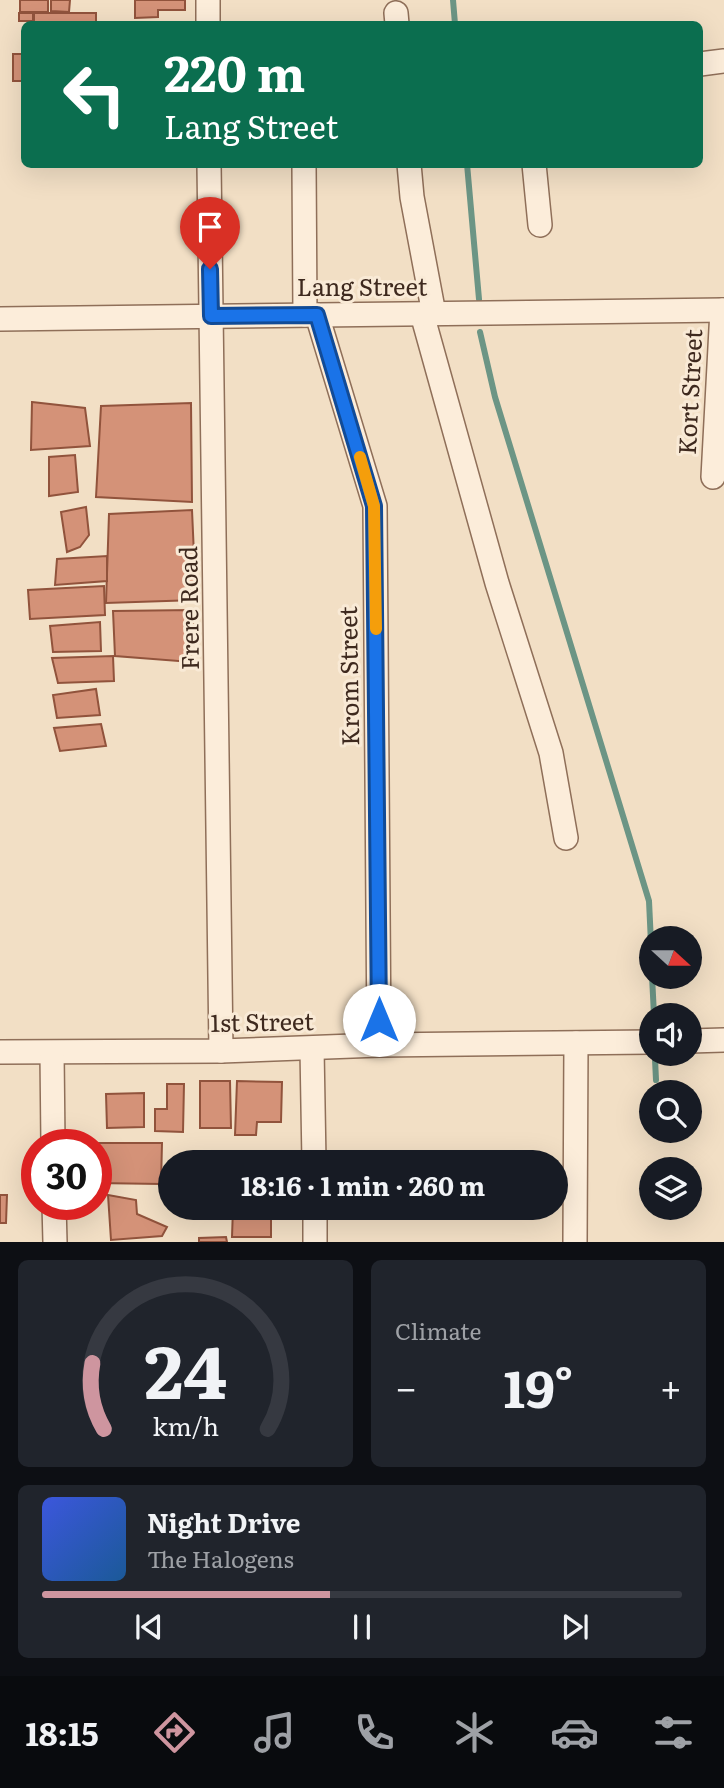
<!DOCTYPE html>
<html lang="en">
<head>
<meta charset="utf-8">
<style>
  body { margin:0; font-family:Literata,serif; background:#20242c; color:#f1f3f6; height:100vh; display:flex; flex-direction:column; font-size:26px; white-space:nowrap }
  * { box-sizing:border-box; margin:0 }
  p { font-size:23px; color:#9ea1a6 }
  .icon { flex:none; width:38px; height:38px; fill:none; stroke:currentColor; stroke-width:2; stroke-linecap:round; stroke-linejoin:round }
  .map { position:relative; height:1242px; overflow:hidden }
  .sheet { display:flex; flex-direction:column; gap:18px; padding:18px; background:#0d0f14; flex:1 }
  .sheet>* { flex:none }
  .banner { position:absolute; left:21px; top:21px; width:682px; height:147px; border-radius:10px; box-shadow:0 7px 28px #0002; background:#0b6e4f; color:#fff; overflow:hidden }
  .needle { width:46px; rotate:111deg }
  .tools { position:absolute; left:639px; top:926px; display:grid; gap:14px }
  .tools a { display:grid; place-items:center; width:63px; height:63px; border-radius:50%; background:#171b24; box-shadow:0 7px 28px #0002; font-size:35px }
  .speed { position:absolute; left:21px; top:1129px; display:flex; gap:14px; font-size:35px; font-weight:700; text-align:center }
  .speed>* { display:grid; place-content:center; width:91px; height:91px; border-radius:50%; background:#171b24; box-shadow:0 7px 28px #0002; line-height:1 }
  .speed .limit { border:10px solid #d22; background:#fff; color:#111 }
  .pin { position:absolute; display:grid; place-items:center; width:60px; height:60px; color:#fff; margin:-72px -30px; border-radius:50% 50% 50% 0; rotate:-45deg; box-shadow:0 0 7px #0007 }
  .pin .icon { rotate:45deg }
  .me { position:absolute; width:77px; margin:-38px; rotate:0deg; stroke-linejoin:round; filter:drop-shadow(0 0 5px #0008) }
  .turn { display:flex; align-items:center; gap:24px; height:147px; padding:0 28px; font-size:32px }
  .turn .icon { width:91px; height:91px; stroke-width:2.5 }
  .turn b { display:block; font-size:49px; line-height:60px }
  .big { font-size:52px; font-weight:700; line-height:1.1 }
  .sheet .widget { flex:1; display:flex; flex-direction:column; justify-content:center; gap:10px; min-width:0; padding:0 24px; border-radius:10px; background:#20242c }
  .sheet .dial { align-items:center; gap:0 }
  .dial svg { height:182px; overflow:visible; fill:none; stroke:#363941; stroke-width:7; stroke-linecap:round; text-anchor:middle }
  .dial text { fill:#f1f3f6; stroke:none }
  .song { display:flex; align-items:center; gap:21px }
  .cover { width:84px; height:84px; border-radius:10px; background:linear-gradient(135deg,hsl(230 70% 55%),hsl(210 70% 35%)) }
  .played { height:7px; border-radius:4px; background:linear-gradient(90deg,#ce959f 45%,#363941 45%) }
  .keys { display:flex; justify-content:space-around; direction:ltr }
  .heat { display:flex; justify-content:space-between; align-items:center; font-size:38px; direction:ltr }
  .sheet .tiles { flex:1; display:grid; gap:18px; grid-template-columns:1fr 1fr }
  .widget:last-child { grid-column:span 2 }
  .trip { position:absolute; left:158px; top:1150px; width:410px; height:70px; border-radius:35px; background:#171b24; box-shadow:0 7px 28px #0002; font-weight:700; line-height:70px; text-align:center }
  .tab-bar { display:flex; height:112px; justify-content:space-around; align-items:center; background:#090b0e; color:#9ea1a6 }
  .tab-bar .icon { width:49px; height:49px }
  .tab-bar .on { color:#ce959f }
  .tab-bar b { font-size:32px; color:#f1f3f6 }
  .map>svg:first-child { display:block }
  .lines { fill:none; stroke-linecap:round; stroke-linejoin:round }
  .stream { stroke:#6c9585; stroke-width:6 }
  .building { fill:#d49278; stroke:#91533c; stroke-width:2 }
  .minor-casing { stroke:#8f6f59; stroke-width:26 }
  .minor { stroke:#fcedda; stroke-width:23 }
  .route-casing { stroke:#114b97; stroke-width:18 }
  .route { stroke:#1a73e8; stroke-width:12 }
  .slow { stroke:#f59e0b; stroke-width:12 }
  .labels { text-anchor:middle; stroke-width:6; stroke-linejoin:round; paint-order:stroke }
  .street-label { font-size:24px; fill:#3e291e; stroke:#f9ead6 }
</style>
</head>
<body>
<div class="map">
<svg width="724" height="1242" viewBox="0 0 724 1242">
  <rect width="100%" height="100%" fill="#f2dfc5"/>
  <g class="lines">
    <!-- stream -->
    <g class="stream">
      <polyline points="453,0 455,24"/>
      <polyline points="467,164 479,299"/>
      <polyline points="480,332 495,397 649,901 651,943"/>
      <polyline points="652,976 654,1015"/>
      <polyline points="655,1059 656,1080"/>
    </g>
  </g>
  <!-- building -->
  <g class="building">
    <rect x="20" y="0" width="28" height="12"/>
    <polygon points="51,0 70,0 69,12 51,11"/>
    <polygon points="135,0 185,0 185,10 158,10 158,17 135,18"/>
    <rect x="19" y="13" width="14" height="8"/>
    <rect x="34" y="13" width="62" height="11"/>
    <rect x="13" y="54" width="11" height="27"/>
    <polygon points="32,402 85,408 90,446 31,450"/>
    <polygon points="191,403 192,502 96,497 101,406"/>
    <polygon points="75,455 78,492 49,496 49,457"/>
    <polygon points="86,507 89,535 80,547 67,552 61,512"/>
    <polygon points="192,510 196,600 106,603 109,514"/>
    <polygon points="107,556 107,581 55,585 57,559"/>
    <polygon points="104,586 105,615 30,619 28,590"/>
    <polygon points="193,610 191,662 115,656 113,611"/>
    <polygon points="100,622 101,651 53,652 50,626"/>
    <polygon points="113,656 114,681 58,683 52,658"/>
    <polygon points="96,689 100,715 57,718 53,695"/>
    <polygon points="101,724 106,746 60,751 54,728"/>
    <polygon points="200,1081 230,1081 231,1128 200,1128"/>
    <polygon points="237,1081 282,1082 281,1122 257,1122 256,1135 235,1135"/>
    <polygon points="167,1084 184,1084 183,1132 155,1131 155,1109 167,1109"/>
    <polygon points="144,1093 144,1127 107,1128 106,1094"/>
    <polygon points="97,1143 162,1143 161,1184 96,1183"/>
    <rect x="229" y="1155" width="39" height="7"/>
    <polygon points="0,1195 7,1195 6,1223 0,1223"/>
    <polygon points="108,1195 136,1200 137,1214 167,1227 162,1236 111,1240"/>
    <polygon points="233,1208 271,1208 271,1237 232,1237"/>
    <polygon points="226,1237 227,1242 199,1242 199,1238"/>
  </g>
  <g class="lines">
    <defs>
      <g id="minor">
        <polyline points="208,0 208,24"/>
        <polyline points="396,13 397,24"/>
        <polyline points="700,64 724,61"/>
        <polyline points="209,164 221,1051"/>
        <polyline points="304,164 305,315"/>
        <polyline points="409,164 412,197 434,314"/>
        <polyline points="534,164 540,225"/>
        <polyline points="422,314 497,583 551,753 566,838"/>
        <polyline points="317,315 375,506 379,1045"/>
        <polyline points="0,319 724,310"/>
        <polyline points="713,477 722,310"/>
        <polyline points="690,1041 724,1040"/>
        <polyline points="312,1049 314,1162"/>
        <polyline points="0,1052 221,1051 379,1045 651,1042"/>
        <polyline points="52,1053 53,1144"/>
        <polyline points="54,1204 55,1242"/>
        <polyline points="315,1208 315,1242"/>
        <polyline points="575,1242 576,1043"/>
      </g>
    </defs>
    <!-- minor casing -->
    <use href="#minor" class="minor-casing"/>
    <!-- minor -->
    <use href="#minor" class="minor"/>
  </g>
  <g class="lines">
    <defs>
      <polyline id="route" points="210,269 211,316 317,315 374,506 379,1020"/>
    </defs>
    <!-- route casing -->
    <use href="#route" class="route-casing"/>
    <!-- route -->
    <use href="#route" class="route"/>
    <!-- slow -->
    <polyline class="slow" points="360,457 374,506 376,629"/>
  </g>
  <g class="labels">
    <!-- street labels -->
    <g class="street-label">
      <text x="362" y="296">Lang Street</text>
      <text transform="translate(691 392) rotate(-87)" y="8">Kort Street</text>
      <text transform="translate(190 608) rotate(-91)" y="8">Frere Road</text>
      <text transform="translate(350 676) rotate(-91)" y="8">Krom Street</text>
      <text transform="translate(262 1023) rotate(-1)" y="8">1st Street</text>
    </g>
  </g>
</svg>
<div class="tools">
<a><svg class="needle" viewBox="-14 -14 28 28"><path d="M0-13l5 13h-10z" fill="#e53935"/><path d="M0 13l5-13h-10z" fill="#9ea1a6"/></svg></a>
<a><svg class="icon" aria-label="sound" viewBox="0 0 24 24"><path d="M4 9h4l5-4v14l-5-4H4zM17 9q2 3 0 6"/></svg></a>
<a><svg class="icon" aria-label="search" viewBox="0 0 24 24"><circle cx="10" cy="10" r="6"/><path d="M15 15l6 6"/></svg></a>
<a><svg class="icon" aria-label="layers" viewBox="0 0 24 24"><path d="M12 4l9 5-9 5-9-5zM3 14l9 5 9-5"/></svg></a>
</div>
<div class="speed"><div class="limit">30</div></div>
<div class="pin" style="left:210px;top:269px;background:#d93025"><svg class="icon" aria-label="arrive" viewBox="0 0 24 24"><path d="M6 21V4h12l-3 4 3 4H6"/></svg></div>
<svg class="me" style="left:379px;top:1020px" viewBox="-20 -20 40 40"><circle r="19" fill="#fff"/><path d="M0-13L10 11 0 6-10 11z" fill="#1a73e8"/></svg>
<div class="trip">18:16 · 1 min · 260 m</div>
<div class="banner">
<div class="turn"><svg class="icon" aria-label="left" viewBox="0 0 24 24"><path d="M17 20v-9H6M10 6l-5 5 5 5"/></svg><div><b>220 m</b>Lang Street</div></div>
</div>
</div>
<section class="sheet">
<div class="tiles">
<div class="widget dial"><svg viewBox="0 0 100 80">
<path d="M14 69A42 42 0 1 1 86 69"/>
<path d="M14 69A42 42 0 0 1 9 40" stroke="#ce959f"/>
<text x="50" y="56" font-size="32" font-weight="700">24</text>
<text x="50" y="72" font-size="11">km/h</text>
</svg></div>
<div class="widget"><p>Climate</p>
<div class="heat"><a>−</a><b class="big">19°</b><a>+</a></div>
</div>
<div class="widget">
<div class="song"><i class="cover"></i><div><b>Night Drive</b><p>The Halogens</p></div></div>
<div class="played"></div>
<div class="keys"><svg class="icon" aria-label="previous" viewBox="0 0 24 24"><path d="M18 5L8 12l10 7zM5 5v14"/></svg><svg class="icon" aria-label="pause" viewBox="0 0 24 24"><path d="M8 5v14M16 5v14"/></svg><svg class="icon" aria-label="next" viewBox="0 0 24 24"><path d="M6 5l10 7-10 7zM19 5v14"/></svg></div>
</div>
</div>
</section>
<nav class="tab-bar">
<b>18:15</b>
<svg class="icon on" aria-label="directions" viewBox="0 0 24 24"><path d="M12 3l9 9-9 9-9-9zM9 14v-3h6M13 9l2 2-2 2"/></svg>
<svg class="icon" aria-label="music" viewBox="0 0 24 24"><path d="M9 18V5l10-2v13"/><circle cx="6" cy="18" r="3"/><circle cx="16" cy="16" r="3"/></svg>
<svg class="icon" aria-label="phone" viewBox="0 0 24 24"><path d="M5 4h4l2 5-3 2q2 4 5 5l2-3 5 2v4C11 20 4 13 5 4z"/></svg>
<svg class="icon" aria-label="climate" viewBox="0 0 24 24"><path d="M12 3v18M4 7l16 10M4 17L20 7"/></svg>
<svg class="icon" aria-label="car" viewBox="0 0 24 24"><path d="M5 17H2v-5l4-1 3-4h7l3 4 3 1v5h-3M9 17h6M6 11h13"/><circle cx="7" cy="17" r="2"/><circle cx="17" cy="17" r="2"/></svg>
<svg class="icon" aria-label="filters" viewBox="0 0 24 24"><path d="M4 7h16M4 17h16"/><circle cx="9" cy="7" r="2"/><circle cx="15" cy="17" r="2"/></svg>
</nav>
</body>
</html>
